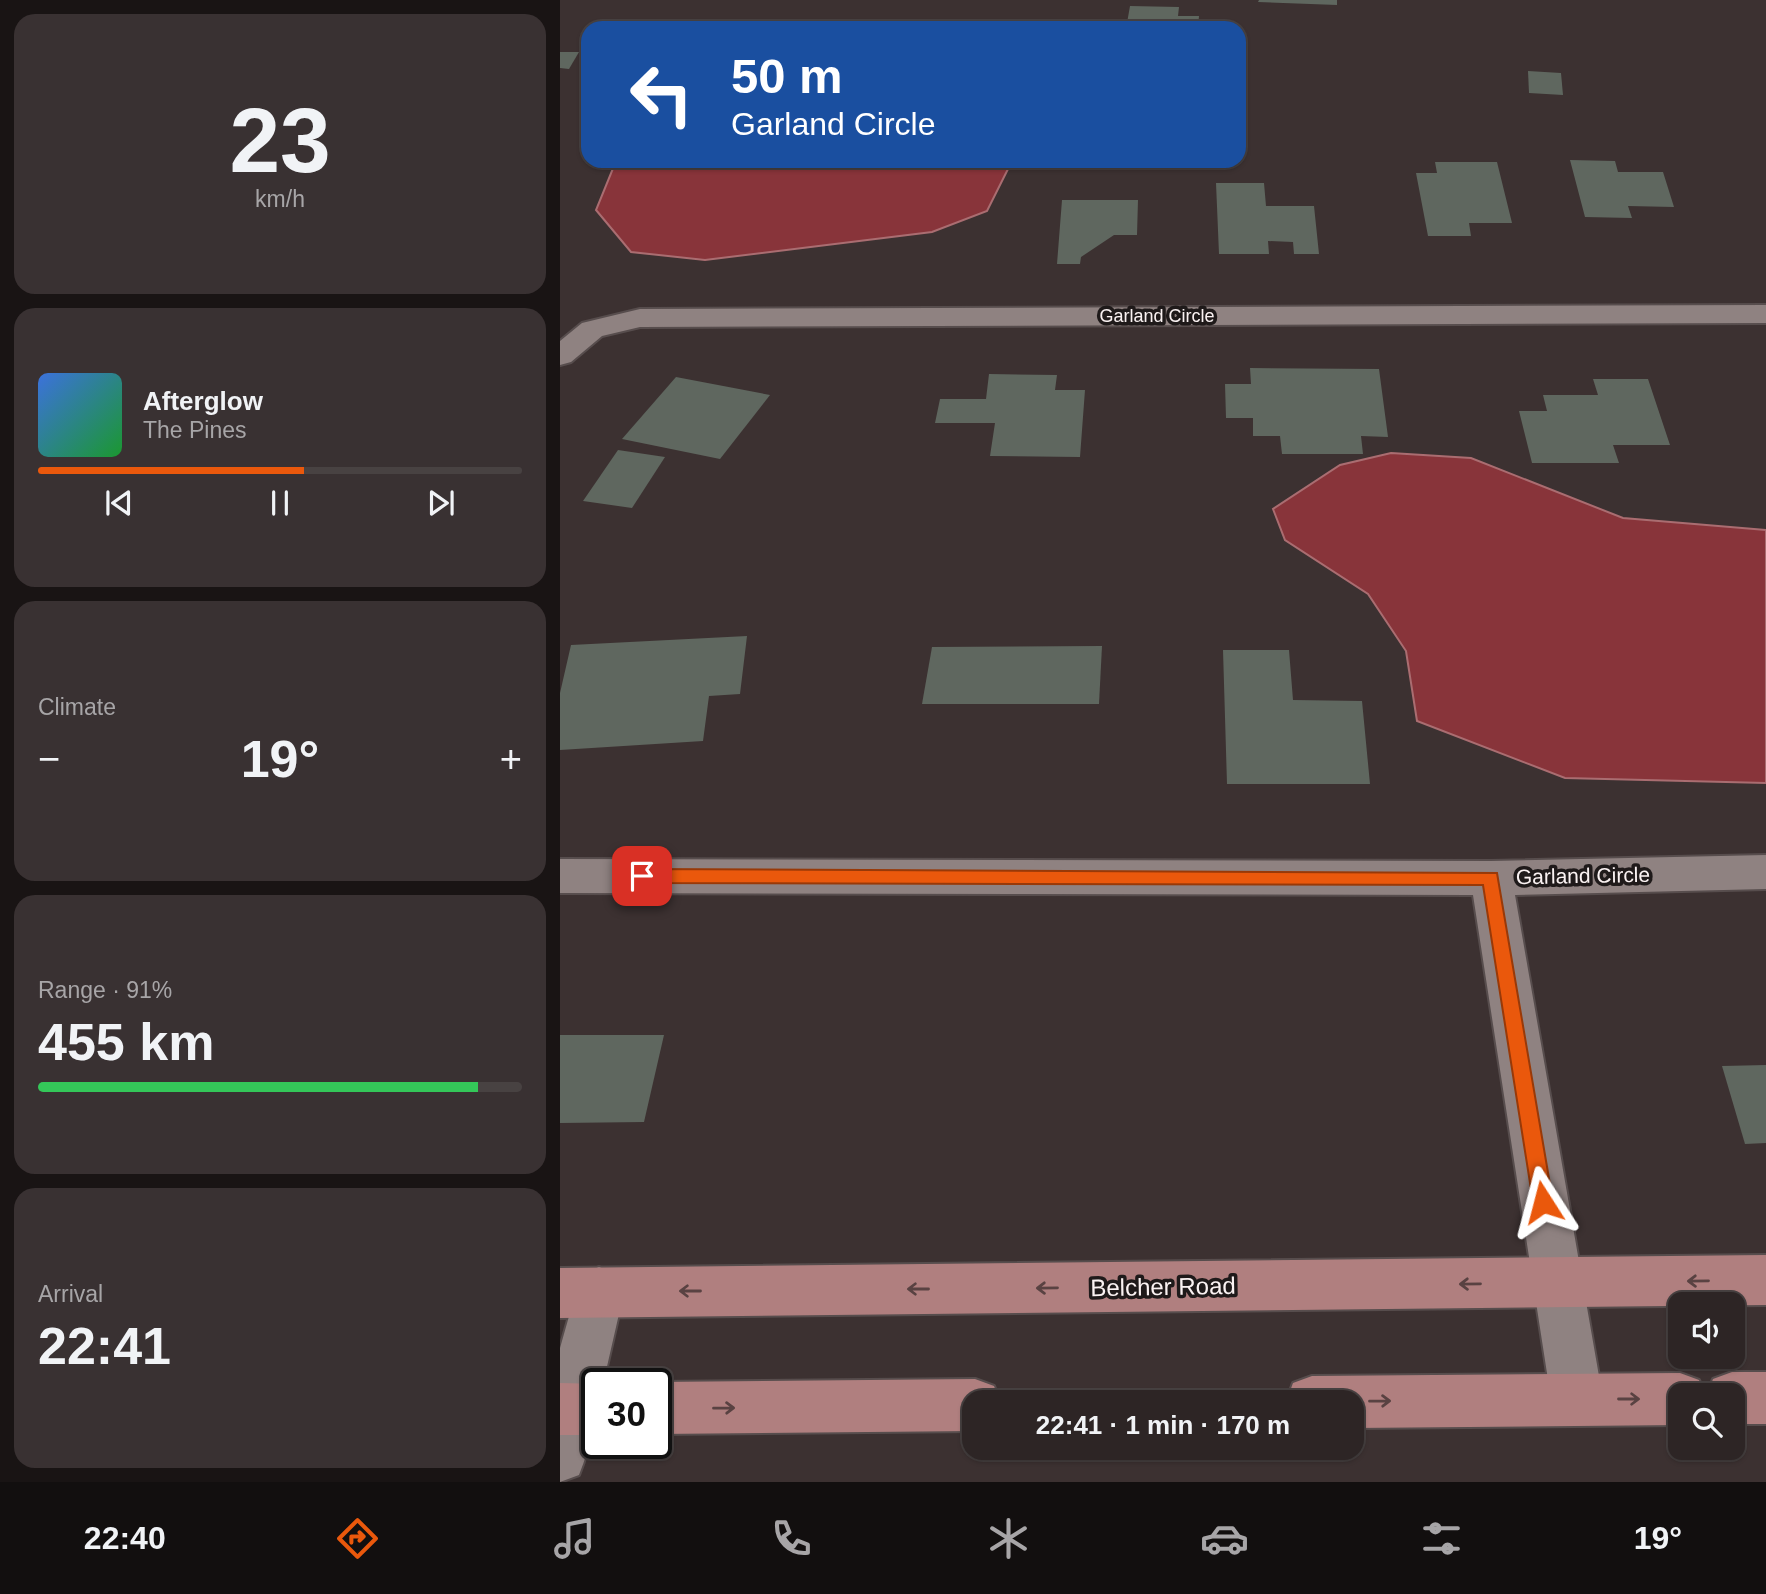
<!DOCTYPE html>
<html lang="en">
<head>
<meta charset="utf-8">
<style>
  body { margin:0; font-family:Arial,sans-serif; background:#393132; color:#f1f3f6; height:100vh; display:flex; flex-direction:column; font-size:26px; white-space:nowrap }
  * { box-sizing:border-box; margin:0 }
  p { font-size:23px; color:#a7a5a7 }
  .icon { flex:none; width:38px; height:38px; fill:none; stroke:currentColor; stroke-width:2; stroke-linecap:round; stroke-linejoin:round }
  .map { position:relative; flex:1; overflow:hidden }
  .side { display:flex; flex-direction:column; gap:14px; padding:14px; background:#191414; width:560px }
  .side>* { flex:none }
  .top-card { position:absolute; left:21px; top:21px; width:665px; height:147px; border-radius:21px; box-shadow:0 2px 5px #0004,0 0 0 2px #484242; background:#1a4fa0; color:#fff; overflow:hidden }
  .controls { position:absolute; left:1108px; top:1292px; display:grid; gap:14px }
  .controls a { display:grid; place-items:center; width:77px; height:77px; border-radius:14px; background:#2d2525; box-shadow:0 2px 5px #0004,0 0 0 2px #484242; font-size:35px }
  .speed { position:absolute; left:21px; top:1368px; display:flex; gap:14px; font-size:35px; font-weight:700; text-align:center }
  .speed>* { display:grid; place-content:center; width:91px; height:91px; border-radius:50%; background:#2d2525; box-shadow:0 2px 5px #0004,0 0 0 2px #484242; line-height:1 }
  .speed .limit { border:4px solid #111; border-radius:10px; background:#fff; color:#111 }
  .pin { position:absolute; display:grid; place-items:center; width:60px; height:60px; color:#fff; margin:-30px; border-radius:14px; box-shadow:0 4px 10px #0006 }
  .me { position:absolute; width:77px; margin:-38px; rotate:351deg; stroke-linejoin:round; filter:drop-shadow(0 0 5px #0008) }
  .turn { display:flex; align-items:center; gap:24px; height:147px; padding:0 35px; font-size:32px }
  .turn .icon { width:91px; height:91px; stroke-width:2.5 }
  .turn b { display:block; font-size:49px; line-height:60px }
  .big { font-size:52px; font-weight:700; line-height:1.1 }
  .side .tile { flex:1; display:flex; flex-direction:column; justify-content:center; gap:10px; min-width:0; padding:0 24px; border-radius:21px; background:#393132 }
  .side .dial { align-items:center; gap:0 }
  .dial b { font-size:91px; line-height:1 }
  .song { display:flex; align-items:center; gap:21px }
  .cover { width:84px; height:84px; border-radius:10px; background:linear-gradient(135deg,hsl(220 70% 55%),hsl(130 70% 35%)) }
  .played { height:7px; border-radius:4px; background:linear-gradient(90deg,#ea580c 55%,#484242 55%) }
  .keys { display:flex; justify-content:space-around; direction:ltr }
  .heat { display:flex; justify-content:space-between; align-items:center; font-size:38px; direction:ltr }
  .charge { height:10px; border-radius:5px; background:linear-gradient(90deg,#34c759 91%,#484242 0) }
  .trip { position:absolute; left:402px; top:1390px; width:402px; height:70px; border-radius:21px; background:#2d2525; box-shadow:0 2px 5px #0004,0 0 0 2px #484242; font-weight:700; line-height:70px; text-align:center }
  .tab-bar { display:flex; height:112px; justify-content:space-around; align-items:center; background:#120f0f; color:#a7a5a7 }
  .tab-bar .icon { width:49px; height:49px }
  .tab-bar .current { color:#ea580c }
  .tab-bar b { font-size:32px; color:#f1f3f6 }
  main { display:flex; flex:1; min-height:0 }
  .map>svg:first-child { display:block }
  .water { fill:#88343a; stroke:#aa6d71; stroke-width:2 }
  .building { fill:#5f675f }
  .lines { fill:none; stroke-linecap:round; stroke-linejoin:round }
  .minor-casing { stroke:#574d4d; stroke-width:4 }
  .major-casing { stroke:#574d4d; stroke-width:4 }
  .minor { fill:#8f8281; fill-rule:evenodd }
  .major { fill:#b07f7f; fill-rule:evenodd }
  .oneway { stroke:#594242 }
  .route { fill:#ea580c; stroke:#983908; stroke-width:2 }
  .labels { text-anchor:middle; stroke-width:7; stroke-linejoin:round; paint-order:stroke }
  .far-street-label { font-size:18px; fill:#faf2f2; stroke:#1f1a1a }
  .street-label { font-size:21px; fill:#faf2f2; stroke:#1f1a1a }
  .near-street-label { font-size:24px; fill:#faf2f2; stroke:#1f1a1a }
</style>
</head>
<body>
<main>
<section class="side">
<div class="tile dial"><b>23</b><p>km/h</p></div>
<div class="tile">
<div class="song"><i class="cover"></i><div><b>Afterglow</b><p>The Pines</p></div></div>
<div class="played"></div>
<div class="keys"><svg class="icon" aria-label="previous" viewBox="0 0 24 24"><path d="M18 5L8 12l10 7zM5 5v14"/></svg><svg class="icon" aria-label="pause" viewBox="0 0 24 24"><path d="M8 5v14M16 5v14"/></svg><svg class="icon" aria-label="next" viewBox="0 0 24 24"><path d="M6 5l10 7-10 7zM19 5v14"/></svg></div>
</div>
<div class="tile"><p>Climate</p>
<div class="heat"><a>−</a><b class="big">19°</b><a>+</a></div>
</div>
<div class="tile"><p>Range · 91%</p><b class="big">455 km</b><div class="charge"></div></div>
<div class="tile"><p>Arrival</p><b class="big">22:41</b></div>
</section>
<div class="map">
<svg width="1206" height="1482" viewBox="0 0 1206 1482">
  <rect width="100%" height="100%" fill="#3c3131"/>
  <!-- water -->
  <g class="water">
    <polygon points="56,161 452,161 427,211 372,232 145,260 71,252 36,210"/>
    <polygon points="831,453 911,458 1063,518 1206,530 1206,783 1005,778 857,721 846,651 808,594 725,540 713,509 780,465"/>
  </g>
  <!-- building -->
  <g class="building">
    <polygon points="699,0 777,0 777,5 698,2"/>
    <polygon points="570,6 619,7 618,16 639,16 638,28 516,28 518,22 567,23"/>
    <polygon points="0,52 19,52 9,69 0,68"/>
    <polygon points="968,71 1001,73 1003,95 969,93"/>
    <polygon points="1010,160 1055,161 1058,172 1103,172 1114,207 1068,206 1072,218 1025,217"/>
    <polygon points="875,162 937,162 952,223 909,223 911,236 868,236 856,173 877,173"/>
    <polygon points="656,183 704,183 706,206 754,206 759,254 734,254 733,242 708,241 709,254 659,254"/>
    <polygon points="502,200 578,200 577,235 554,235 521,257 520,264 497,264"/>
    <polygon points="690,368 819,369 828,437 801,436 803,454 722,454 720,436 693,436 693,418 666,418 665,384 691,384"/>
    <polygon points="429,374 497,375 495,390 525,390 520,457 430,456 435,423 375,423 380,399 426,399"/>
    <polygon points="116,377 210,395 160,459 62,439"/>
    <polygon points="1033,379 1088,379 1110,445 1053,445 1059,463 972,463 959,411 987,411 983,395 1038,395"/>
    <polygon points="58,450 105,457 72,508 23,501"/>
    <polygon points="187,636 180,694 149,696 143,741 0,750 0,693 11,645"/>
    <polygon points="542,646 539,704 362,704 372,647"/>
    <polygon points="663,650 729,650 733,700 802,701 810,784 667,784"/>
    <polygon points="0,1035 104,1035 84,1122 0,1123"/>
    <polygon points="1206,1065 1206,1143 1185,1144 1162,1066"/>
  </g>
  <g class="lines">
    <defs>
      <g id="minor">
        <polygon points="1206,305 1206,323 80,327 42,336 11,362 0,365 0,341 22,323 80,309"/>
        <polygon points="1206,855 1206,889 955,895 1043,1399 1036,1418 1017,1425 998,1418 991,1399 913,895 0,893 0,859 931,861"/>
        <path d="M39 1267 57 1274 64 1292 43 1384H37C37 1416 31 1445 19 1475L0 1482V1348L21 1274Z"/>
      </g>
      <g id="major">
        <polygon points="1206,1255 1206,1305 0,1318 0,1268"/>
        <polygon points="1172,1372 1206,1372 1206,1424 1172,1424 1172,1395 1147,1395 1153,1379"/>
        <polygon points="1120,1373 1139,1380 1145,1395 1120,1395 1120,1425 793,1428 793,1402 726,1402 733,1383 752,1376"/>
        <polygon points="415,1379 434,1386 440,1402 415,1402 415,1431 96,1434 96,1384 90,1384 96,1382"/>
        <polygon points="0,1383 41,1384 37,1384 37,1435 0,1435"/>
      </g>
    </defs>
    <!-- minor casing -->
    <use href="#minor" class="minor-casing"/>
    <!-- major casing -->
    <use href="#major" class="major-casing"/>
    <!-- minor -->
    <use href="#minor" class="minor"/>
    <!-- major -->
    <use href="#major" class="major"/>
  </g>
  <!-- one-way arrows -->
  <defs><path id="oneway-shaft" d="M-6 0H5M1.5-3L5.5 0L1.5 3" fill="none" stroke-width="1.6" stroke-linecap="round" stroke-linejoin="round" transform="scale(1.75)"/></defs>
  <g class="oneway">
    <use href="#oneway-shaft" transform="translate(1138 1281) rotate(179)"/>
    <use href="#oneway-shaft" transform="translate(910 1284) rotate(179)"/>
    <use href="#oneway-shaft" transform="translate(487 1288) rotate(179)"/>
    <use href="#oneway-shaft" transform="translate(358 1289) rotate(180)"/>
    <use href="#oneway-shaft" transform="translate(130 1291) rotate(180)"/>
    <use href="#oneway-shaft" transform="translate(1069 1399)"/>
    <use href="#oneway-shaft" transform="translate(820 1401) rotate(-1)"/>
    <use href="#oneway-shaft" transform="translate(164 1408) rotate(-1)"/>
  </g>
  <!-- route -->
  <polygon class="route" points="82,869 937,873 993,1202 990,1209 983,1212 976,1209 973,1202 923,885 82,883 74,876"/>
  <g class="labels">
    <!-- far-street labels -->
    <g class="far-street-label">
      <text x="597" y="322">Garland Circle</text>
    </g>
    <!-- street labels -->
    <g class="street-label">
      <text transform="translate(1023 876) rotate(-1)" y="7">Garland Circle</text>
    </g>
    <!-- near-street labels -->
    <g class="near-street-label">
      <text transform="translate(603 1287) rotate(-1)" y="8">Belcher Road</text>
    </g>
  </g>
</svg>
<div class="controls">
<a><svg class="icon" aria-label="sound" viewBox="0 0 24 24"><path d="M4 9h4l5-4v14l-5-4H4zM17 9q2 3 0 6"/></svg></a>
<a><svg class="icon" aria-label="search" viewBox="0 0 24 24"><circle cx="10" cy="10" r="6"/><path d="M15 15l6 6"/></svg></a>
</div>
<div class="speed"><div class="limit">30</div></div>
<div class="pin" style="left:82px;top:876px;background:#d93025"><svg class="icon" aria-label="arrive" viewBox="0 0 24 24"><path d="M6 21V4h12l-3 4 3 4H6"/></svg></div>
<svg class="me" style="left:983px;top:1202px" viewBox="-20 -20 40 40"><path d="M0-17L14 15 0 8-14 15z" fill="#ea580c" stroke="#fff" stroke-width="4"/></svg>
<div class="trip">22:41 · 1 min · 170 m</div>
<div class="top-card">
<div class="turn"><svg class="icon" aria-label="left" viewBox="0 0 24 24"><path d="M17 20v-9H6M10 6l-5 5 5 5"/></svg><div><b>50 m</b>Garland Circle</div></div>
</div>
</div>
</main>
<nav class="tab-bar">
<b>22:40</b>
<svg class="icon current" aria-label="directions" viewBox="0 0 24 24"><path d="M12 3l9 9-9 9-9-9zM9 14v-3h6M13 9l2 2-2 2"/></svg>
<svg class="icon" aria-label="music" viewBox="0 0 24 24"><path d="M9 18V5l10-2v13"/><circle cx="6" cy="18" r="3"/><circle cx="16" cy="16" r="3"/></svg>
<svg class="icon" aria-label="phone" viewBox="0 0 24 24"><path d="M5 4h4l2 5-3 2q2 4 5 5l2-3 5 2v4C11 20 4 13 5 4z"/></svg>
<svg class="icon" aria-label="climate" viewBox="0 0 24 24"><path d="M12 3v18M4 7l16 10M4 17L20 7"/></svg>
<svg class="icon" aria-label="car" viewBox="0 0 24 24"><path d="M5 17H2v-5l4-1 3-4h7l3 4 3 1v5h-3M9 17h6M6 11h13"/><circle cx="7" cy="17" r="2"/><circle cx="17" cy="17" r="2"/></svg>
<svg class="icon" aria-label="filters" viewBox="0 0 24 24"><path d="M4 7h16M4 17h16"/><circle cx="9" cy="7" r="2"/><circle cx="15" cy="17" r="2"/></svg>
<b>19°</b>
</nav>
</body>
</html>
